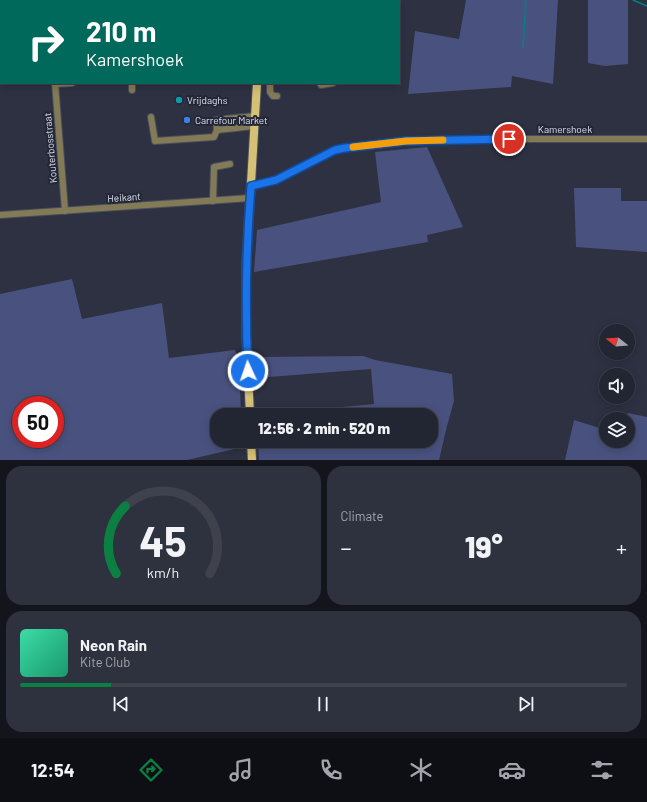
<!DOCTYPE html>
<html lang="en">
<head>
<meta charset="utf-8">
<style>
  body { margin:0; font-family:Barlow,sans-serif; background:#2e313e; color:#f1f3f6; height:100vh; display:flex; flex-direction:column; font-size:15px; white-space:nowrap }
  * { box-sizing:border-box; margin:0 }
  p { font-size:13px; color:#a2a5ac }
  .icon { flex:none; width:22px; height:22px; fill:none; stroke:currentColor; stroke-width:2; stroke-linecap:round; stroke-linejoin:round }
  .map { position:relative; height:460px; overflow:hidden }
  .drawer { display:flex; flex-direction:column; gap:6px; padding:6px; background:#13141c; flex:1 }
  .drawer>* { flex:none }
  .hud { position:absolute; left:0px; top:0px; width:400px; height:84px; box-shadow:0 2px 10px #0003,0 0 0 1px #3f424d; background:#00695c; color:#fff; overflow:hidden }
  .needle { width:26px; rotate:287deg }
  .controls { position:absolute; left:599px; top:324px; display:grid; gap:8px }
  .controls a { display:grid; place-items:center; width:36px; height:36px; border-radius:50%; background:#222532; box-shadow:0 2px 10px #0003,0 0 0 1px #3f424d; font-size:20px }
  .speed { position:absolute; left:12px; top:396px; display:flex; gap:8px; font-size:20px; font-weight:700; text-align:center }
  .speed>* { display:grid; place-content:center; width:52px; height:52px; border-radius:50%; background:#222532; box-shadow:0 2px 10px #0003,0 0 0 1px #3f424d; line-height:1 }
  .speed .limit { border:6px solid #d22; background:#fff; color:#111 }
  .pin { position:absolute; display:grid; place-items:center; width:34px; height:34px; color:#fff; margin:-17px; border:2px solid #fff; border-radius:50%; box-shadow:0 1px 4px #0007 }
  .me { position:absolute; width:44px; margin:-22px; rotate:357deg; stroke-linejoin:round; filter:drop-shadow(0 0 3px #0008) }
  .turn { display:flex; align-items:center; gap:14px; height:84px; padding:0 20px; font-size:18px }
  .turn .icon { width:52px; height:52px; stroke-width:2.5 }
  .turn b { display:block; font-size:28px; line-height:34px }
  .big { font-size:30px; font-weight:800; line-height:1.1 }
  .drawer .widget { flex:1; display:flex; flex-direction:column; justify-content:center; gap:6px; min-width:0; padding:0 14px; border-radius:16px; background:#2e313e }
  .drawer .dial { align-items:center; gap:0 }
  .dial svg { height:104px; overflow:visible; fill:none; stroke:#3f424d; stroke-width:7; stroke-linecap:round; text-anchor:middle }
  .dial text { fill:#f1f3f6; stroke:none }
  .song { display:flex; align-items:center; gap:12px }
  .cover { width:48px; height:48px; border-radius:6px; background:linear-gradient(135deg,hsl(160 70% 55%),hsl(160 70% 35%)) }
  .played { height:4px; border-radius:2px; background:linear-gradient(90deg,#0b8043 15%,#3f424d 15%) }
  .keys { display:flex; justify-content:space-around; direction:ltr }
  .heat { display:flex; justify-content:space-between; align-items:center; font-size:22px; direction:ltr }
  .drawer .tiles { flex:1; display:grid; gap:6px; grid-template-columns:1fr 1fr }
  .widget:last-child { grid-column:span 2 }
  .trip { position:absolute; left:210px; top:408px; width:228px; height:40px; border-radius:16px; background:#222532; box-shadow:0 2px 10px #0003,0 0 0 1px #3f424d; font-weight:800; line-height:40px; text-align:center }
  .menu { display:flex; height:64px; justify-content:space-around; align-items:center; background:#0e0f14; color:#a2a5ac }
  .menu .icon { width:28px; height:28px }
  .menu .on { color:#0b8043 }
  .menu b { font-size:18px; color:#f1f3f6 }
  .map>svg:first-child { display:block }
  .green { fill:#49527e; fill-rule:evenodd }
  .lines { fill:none; stroke-linecap:round; stroke-linejoin:round }
  .stream { stroke:#028082; stroke-width:1.5 }
  .minor-casing { stroke:#494d5d; stroke-width:8 }
  .major-casing { stroke:#494d5d; stroke-width:10 }
  .minor { stroke:#837a56; stroke-width:6 }
  .major { stroke:#d5c175; stroke-width:8 }
  .route-casing { stroke:#114b97; stroke-width:10 }
  .route { stroke:#1a73e8; stroke-width:7 }
  .slow { stroke:#f59e0b; stroke-width:7 }
  .culture-dot { fill:#0f9aa8; stroke:#232737; stroke-width:1.5 }
  .shop-dot { fill:#3f7fe0; stroke:#232737; stroke-width:1.5 }
  .labels { text-anchor:middle; stroke-width:4; stroke-linejoin:round; paint-order:stroke }
  .poi-label { font-size:10px; fill:#dde0eb; stroke:#232737; text-anchor:start }
  .street-label { font-size:10px; fill:#dde0eb; stroke:#232737 }
</style>
</head>
<body>
<div class="map">
<svg width="647" height="460" viewBox="0 0 647 460">
  <rect width="100%" height="100%" fill="#2d3142"/>
  <!-- green -->
  <g class="green">
    <polygon points="466,0 558,0 553,84 512,76 511,87 408,94 415,31 459,39"/>
    <polygon points="588,0 628,0 628,64 605,66 588,63"/>
    <polygon points="427,147 463,227 427,235 428,242 254,272 257,230 381,202 375,152"/>
    <polygon points="574,188 621,188 621,201 647,201 647,252 576,247"/>
    <path d="M72 279 82 319 162 303 169 358 235 350 239 360 241 415H217V441H242L243 447 187 460H0V294ZM21 405H55V439H21Z"/>
    <polygon points="363,356 375,360 452,374 454,401 447,426 439,460 259,460 258,441 431,441 431,415 257,415 374,404 371,369 256,378 255,357"/>
    <polygon points="628,413 647,417 647,460 565,460 574,420 606,430 606,441 628,441 628,419 626,419"/>
  </g>
  <g class="lines">
    <!-- stream -->
    <g class="stream">
      <polyline points="633,0 647,6"/>
      <polyline points="523,48 526,0"/>
    </g>
    <defs>
      <g id="minor">
        <polyline points="163,0 163,1"/>
        <polyline points="52,1 52,0"/>
        <polyline points="0,62 1,62"/>
        <polyline points="55,83 65,211"/>
        <polyline points="132,83 132,90"/>
        <polyline points="270,83 270,92 273,96 277,96"/>
        <polyline points="320,83 321,85 333,83"/>
        <polyline points="55,84 72,83"/>
        <polyline points="151,117 155,141 214,137 217,130 254,126"/>
        <polyline points="217,130 216,120 255,116"/>
        <polyline points="251,186 276,180 335,150 345,148 406,141 494,139 647,139"/>
        <polyline points="213,201 214,167 230,164"/>
        <polyline points="0,215 250,198"/>
      </g>
      <g id="major">
        <polyline points="262,1 262,0"/>
        <polyline points="250,415 246,333 246,267 257,83"/>
        <polyline points="251,441 252,460"/>
      </g>
    </defs>
    <!-- minor casing -->
    <use href="#minor" class="minor-casing"/>
    <!-- major casing -->
    <use href="#major" class="major-casing"/>
    <!-- minor -->
    <use href="#minor" class="minor"/>
    <!-- major -->
    <use href="#major" class="major"/>
  </g>
  <g class="lines">
    <defs>
      <path id="route" d="M248 371C245 309 246 248 251 186L276 180 335 150 345 148 406 141 509 139"/>
    </defs>
    <!-- route casing -->
    <use href="#route" class="route-casing"/>
    <!-- route -->
    <use href="#route" class="route"/>
    <!-- slow -->
    <polyline class="slow" points="353,147 406,141 443,140"/>
  </g>
  <!-- markers -->
  <circle class="culture-dot" cx="179" cy="100" r="4"/>
  <circle class="shop-dot" cx="187" cy="120" r="4"/>
  <g class="labels">
    <!-- poi labels -->
    <g class="poi-label">
      <text x="187" y="104">Vrijdaghs</text>
      <text x="195" y="124">Carrefour Market</text>
    </g>
    <!-- street labels -->
    <g class="street-label">
      <text x="565" y="133">Kamershoek</text>
      <text transform="translate(50 148) rotate(-95)" y="4">Kouterbosstraat</text>
      <text transform="translate(124 197) rotate(-4)" y="4">Heikant</text>
    </g>
  </g>
</svg>
<div class="controls">
<a><svg class="needle" viewBox="-14 -14 28 28"><path d="M0-13l5 13h-10z" fill="#e53935"/><path d="M0 13l5-13h-10z" fill="#a2a5ac"/></svg></a>
<a><svg class="icon" aria-label="sound" viewBox="0 0 24 24"><path d="M4 9h4l5-4v14l-5-4H4zM17 9q2 3 0 6"/></svg></a>
<a><svg class="icon" aria-label="layers" viewBox="0 0 24 24"><path d="M12 4l9 5-9 5-9-5zM3 14l9 5 9-5"/></svg></a>
</div>
<div class="speed"><div class="limit">50</div></div>
<div class="pin" style="left:509px;top:139px;background:#d93025"><svg class="icon" aria-label="arrive" viewBox="0 0 24 24"><path d="M6 21V4h12l-3 4 3 4H6"/></svg></div>
<svg class="me" style="left:248px;top:371px" viewBox="-20 -20 40 40"><circle r="17" fill="#1a73e8" stroke="#fff" stroke-width="3"/><path d="M0-11L8 9 0 5-8 9z" fill="#fff"/></svg>
<div class="trip">12:56 · 2 min · 520 m</div>
<div class="hud">
<div class="turn"><svg class="icon" aria-label="right" viewBox="0 0 24 24"><path d="M7 20v-9h11M14 6l5 5-5 5"/></svg><div><b>210 m</b>Kamershoek</div></div>
</div>
</div>
<section class="drawer">
<div class="tiles">
<div class="widget dial"><svg viewBox="0 0 100 80">
<path d="M14 69A42 42 0 1 1 86 69"/>
<path d="M14 69A42 42 0 0 1 21 17" stroke="#0b8043"/>
<text x="50" y="56" font-size="32" font-weight="700">45</text>
<text x="50" y="72" font-size="11">km/h</text>
</svg></div>
<div class="widget"><p>Climate</p>
<div class="heat"><a>−</a><b class="big">19°</b><a>+</a></div>
</div>
<div class="widget">
<div class="song"><i class="cover"></i><div><b>Neon Rain</b><p>Kite Club</p></div></div>
<div class="played"></div>
<div class="keys"><svg class="icon" aria-label="previous" viewBox="0 0 24 24"><path d="M18 5L8 12l10 7zM5 5v14"/></svg><svg class="icon" aria-label="pause" viewBox="0 0 24 24"><path d="M8 5v14M16 5v14"/></svg><svg class="icon" aria-label="next" viewBox="0 0 24 24"><path d="M6 5l10 7-10 7zM19 5v14"/></svg></div>
</div>
</div>
</section>
<nav class="menu">
<b>12:54</b>
<svg class="icon on" aria-label="directions" viewBox="0 0 24 24"><path d="M12 3l9 9-9 9-9-9zM9 14v-3h6M13 9l2 2-2 2"/></svg>
<svg class="icon" aria-label="music" viewBox="0 0 24 24"><path d="M9 18V5l10-2v13"/><circle cx="6" cy="18" r="3"/><circle cx="16" cy="16" r="3"/></svg>
<svg class="icon" aria-label="phone" viewBox="0 0 24 24"><path d="M5 4h4l2 5-3 2q2 4 5 5l2-3 5 2v4C11 20 4 13 5 4z"/></svg>
<svg class="icon" aria-label="climate" viewBox="0 0 24 24"><path d="M12 3v18M4 7l16 10M4 17L20 7"/></svg>
<svg class="icon" aria-label="car" viewBox="0 0 24 24"><path d="M5 17H2v-5l4-1 3-4h7l3 4 3 1v5h-3M9 17h6M6 11h13"/><circle cx="7" cy="17" r="2"/><circle cx="17" cy="17" r="2"/></svg>
<svg class="icon" aria-label="filters" viewBox="0 0 24 24"><path d="M4 7h16M4 17h16"/><circle cx="9" cy="7" r="2"/><circle cx="15" cy="17" r="2"/></svg>
</nav>
</body>
</html>
